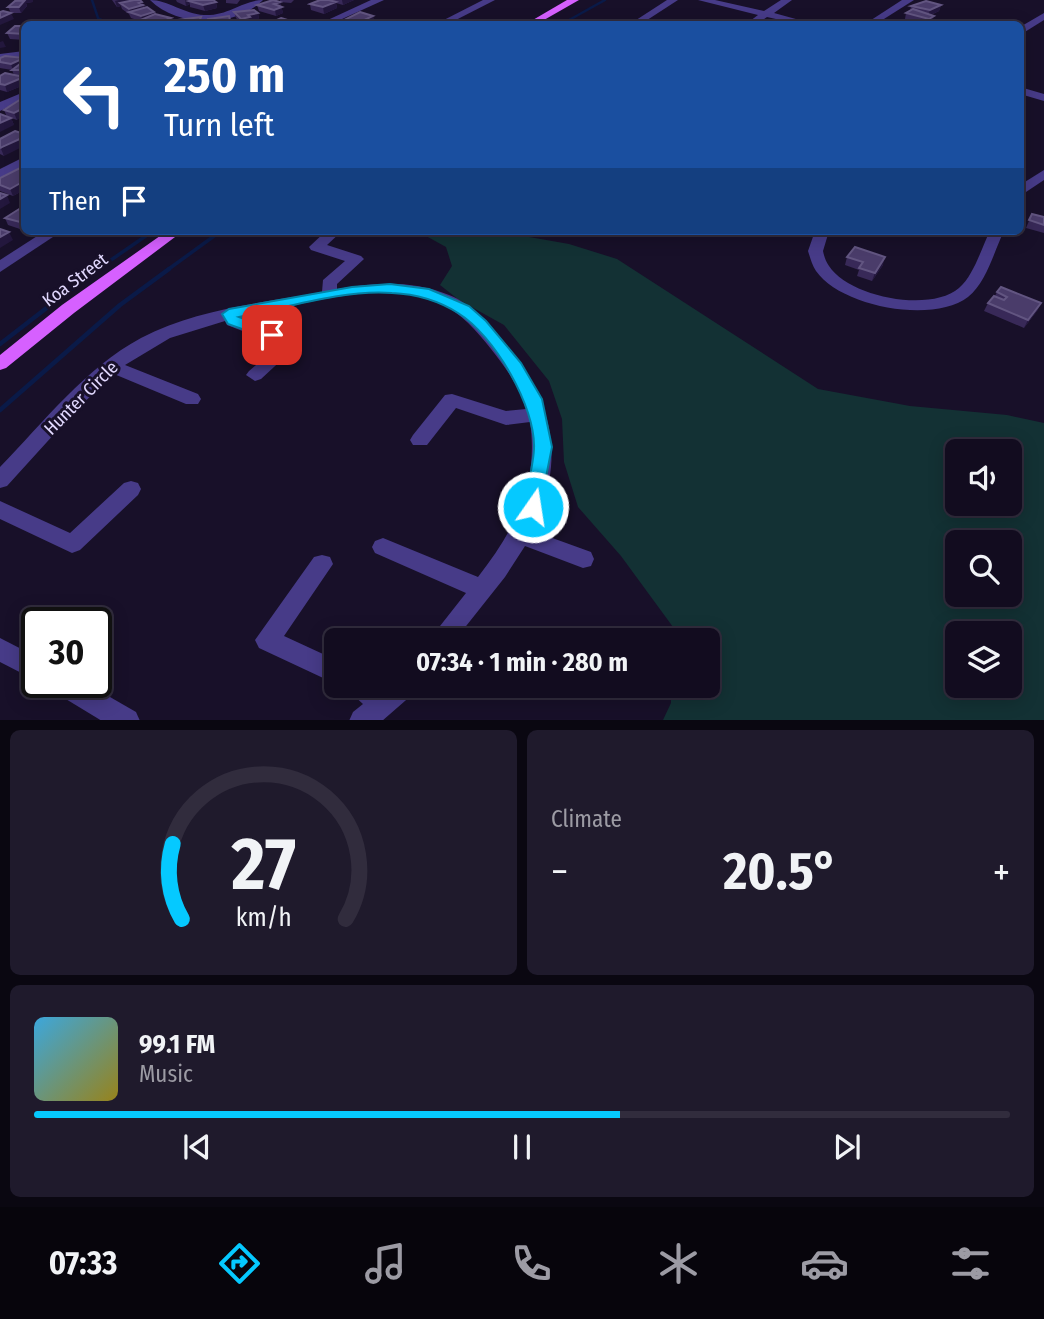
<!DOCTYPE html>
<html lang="en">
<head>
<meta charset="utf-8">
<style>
  body { margin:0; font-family:"Fira Sans Condensed",sans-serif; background:#1f1a2c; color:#f1f3f6; height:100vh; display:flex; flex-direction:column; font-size:26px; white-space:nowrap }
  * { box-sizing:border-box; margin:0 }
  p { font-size:23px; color:#9c9ba4 }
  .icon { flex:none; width:38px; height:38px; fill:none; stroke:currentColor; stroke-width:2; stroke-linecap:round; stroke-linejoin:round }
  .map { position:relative; height:720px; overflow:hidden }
  .drawer { display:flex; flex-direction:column; gap:10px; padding:10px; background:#0a0711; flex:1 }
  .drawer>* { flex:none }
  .banner { position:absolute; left:21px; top:21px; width:1003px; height:214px; border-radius:10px; box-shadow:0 4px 18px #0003,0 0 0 2px #312c3d; background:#1a4fa0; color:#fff; overflow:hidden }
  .buttons { position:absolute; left:945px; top:439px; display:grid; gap:14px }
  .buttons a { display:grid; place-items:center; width:77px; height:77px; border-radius:10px; background:#120c1f; box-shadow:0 4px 18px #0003,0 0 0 2px #312c3d; font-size:35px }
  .speed { position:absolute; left:21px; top:607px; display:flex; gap:14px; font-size:35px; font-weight:700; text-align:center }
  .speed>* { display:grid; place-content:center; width:91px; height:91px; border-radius:50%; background:#120c1f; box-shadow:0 4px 18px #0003,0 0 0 2px #312c3d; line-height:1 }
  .speed .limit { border:4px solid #111; border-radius:10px; background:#fff; color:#111 }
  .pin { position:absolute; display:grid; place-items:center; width:60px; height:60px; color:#fff; margin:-30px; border-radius:14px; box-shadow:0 4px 10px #0006 }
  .me { position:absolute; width:77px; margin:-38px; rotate:13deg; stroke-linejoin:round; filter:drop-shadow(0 0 5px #0008) }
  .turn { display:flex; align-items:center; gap:24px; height:147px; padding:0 28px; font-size:32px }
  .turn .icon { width:91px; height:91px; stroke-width:2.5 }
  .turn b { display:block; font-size:49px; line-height:60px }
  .then { display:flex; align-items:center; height:66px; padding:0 28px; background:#0003; gap:14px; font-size:26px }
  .big { font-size:52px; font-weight:700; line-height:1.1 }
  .drawer .widget { flex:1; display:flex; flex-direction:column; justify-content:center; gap:10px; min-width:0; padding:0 24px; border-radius:10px; background:#1f1a2c }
  .drawer .dial { align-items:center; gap:0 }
  .dial svg { height:182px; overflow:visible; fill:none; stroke:#312c3d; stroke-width:7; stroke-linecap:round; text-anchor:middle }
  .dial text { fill:#f1f3f6; stroke:none }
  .song { display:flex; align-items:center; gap:21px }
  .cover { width:84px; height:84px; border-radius:10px; background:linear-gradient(135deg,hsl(200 70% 55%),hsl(50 70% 35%)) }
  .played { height:7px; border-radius:4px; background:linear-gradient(90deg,#05c9ff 60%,#312c3d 60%) }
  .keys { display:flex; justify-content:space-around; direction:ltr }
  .heat { display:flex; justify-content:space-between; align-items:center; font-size:38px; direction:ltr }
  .drawer .tiles { flex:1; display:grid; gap:10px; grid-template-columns:1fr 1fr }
  .widget:last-child { grid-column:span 2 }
  .trip { position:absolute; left:324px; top:628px; width:396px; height:70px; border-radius:10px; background:#120c1f; box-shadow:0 4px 18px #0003,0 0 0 2px #312c3d; font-weight:700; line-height:70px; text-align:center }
  .dock { display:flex; height:112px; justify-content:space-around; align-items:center; background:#07050c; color:#9c9ba4 }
  .dock .icon { width:49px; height:49px }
  .dock .on { color:#05c9ff }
  .dock b { font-size:32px; color:#f1f3f6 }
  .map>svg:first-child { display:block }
  .green { fill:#133134; fill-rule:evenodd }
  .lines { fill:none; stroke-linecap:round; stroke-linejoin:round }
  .stream-far2 { stroke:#0a1a48; stroke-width:2.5 }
  .stream-far1 { stroke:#0a1a48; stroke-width:3.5 }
  .stream { stroke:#0a1a48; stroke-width:4.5 }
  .minor { fill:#473b88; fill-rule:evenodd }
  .major { fill:#d660ff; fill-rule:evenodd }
  .wall { fill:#382958 }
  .shaded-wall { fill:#23173d }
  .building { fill:#4a3c6a; stroke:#625581; stroke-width:2 }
  .route { fill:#05c9ff; stroke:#0383a6; stroke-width:2 }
  .labels { text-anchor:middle; stroke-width:6; stroke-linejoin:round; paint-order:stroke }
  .street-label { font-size:18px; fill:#e2d9ff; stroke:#181029 }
</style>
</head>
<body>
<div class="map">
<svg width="1044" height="721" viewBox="0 0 1044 721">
  <rect width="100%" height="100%" fill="#181029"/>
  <!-- green -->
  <path class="green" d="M417 231H496L569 244 617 259 818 389 910 406 1007 415 1044 423V720H663L671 703V686H707V640H673V627L621 556 578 507 564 462 562 419 549 381 504 325 459 300 440 285 452 266 446 247ZM957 452H1010V504H957ZM957 542H1010V595H957ZM957 634H1010V686H957Z"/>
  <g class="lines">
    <!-- stream-far2 -->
    <g class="stream-far2">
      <polyline points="92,0 98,18 109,24"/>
      <polyline points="562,24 605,0"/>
    </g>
    <!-- stream-far1 -->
    <g class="stream-far1">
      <polyline points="95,271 153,231"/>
      <polyline points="166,271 221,231"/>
    </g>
    <!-- stream -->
    <g class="stream">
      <polyline points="0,344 97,269"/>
      <polyline points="0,410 120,305 169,269"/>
    </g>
    <!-- minor -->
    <g class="minor">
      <path d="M150 0C168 0 184 14 204 15 229 16 243 0 263 0 235 28 178 28 150 0Z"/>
      <polygon points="371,0 384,0 331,24 319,24"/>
      <polygon points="483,0 495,0 448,24 436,24"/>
      <polygon points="667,0 678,0 641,24 630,24"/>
      <polygon points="698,0 715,0 764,11 781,0 792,0 774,13 814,24 798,24 767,17 757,24 746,24 758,15"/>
      <polygon points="902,0 914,0 876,24 865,24"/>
      <polygon points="1044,13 1044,20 1020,35 1020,27"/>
      <polygon points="24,51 24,57 0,60 0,54"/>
      <polygon points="1020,87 1044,94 1044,101 1020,94"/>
      <polygon points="24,92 24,99 0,111 0,102"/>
      <polygon points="24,157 24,166 0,178 0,169"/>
      <polygon points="1044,170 1044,180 1020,196 1020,185"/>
      <polygon points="45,231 62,231 0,272 0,260"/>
      <path d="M326 231H342L327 245 361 256 364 259 337 284V289C375 282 413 280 449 295 472 304 489 324 505 343 554 404 566 457 533 531L591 552 594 559 591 566 583 568 525 546 505 577 455 640H429L466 593 375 553 372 547 375 541 383 538 478 577C515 530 539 483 530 422L506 425 456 408 427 445H413L410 440 413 435 445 395 452 394 506 411 526 409C519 386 506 368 491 349 477 331 461 313 440 303 385 277 297 306 240 318L297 339 300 343 261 379 255 381 246 375 249 371 279 345 227 325 225 321 170 338 125 365 198 394 201 399 198 404H186L114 374 76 410 7 486 0 488V467C44 422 85 368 141 338 196 309 262 303 322 292L323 280 345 261 311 250 309 247Z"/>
      <path d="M815 231H829L823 251C824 256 826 262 829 266 849 297 930 313 959 288 974 275 981 249 990 231H1004C994 251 987 282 968 297 933 324 841 307 816 271 812 265 810 257 808 251Z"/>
      <polygon points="131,481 138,483 141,489 138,495 80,550 72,553 0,519 0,501 70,533 124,483"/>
      <polygon points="322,555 330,557 333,564 284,636 336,660 336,684 259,648 255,640 314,557"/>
      <polygon points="0,638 37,657 37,681 0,662"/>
      <polygon points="48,682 84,682 136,712 140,721 102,721 51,690"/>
      <polygon points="349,686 416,686 413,694 382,721 349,721 353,712 363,704 352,694"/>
    </g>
    <!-- major -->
    <g class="major">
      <polygon points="567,0 579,0 537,24 526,24"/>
      <polygon points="167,231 183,231 74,313 6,368 0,370 0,355 62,305"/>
    </g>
  </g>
  <!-- wall -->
  <g class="wall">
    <polygon points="16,0 33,0 33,2 26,3 27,6 21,13 11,13 14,19 8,7"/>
    <polygon points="112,0 130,0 142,2 144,7 154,12 155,14 171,18 173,24 144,24 143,22 131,18 129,14 122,9 121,6 117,7"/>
    <polygon points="176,0 213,0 216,2 217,8 205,11 190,7 190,4 186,6 177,2"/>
    <polygon points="226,0 240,0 237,4 226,3"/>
    <polygon points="280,0 294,0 291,3 280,2 283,13 276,16 259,11 257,5 280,2"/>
    <polygon points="332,0 354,0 343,5 336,3 337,8 324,14 311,10 310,4"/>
    <polygon points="941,5 939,11 931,15 932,22 928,24 905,19 906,13 910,11 911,6"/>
    <polygon points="234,12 258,13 259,19 251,21 252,23 242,24 236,18"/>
    <polygon points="373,16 374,22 369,24 334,24 345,23 344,20"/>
    <polygon points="24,26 24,40 10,39 7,33"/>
    <polygon points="0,58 24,60 24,77 22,77 24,77 24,85 7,92 0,90 0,76 14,75 12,70 0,68"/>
    <polygon points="21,99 17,120 11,118 14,125 7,117 4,110"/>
    <polygon points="0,139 4,156 0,154"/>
    <polygon points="24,169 24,190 13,196 0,191 0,178"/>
    <polygon points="24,206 23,230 8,225 5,218"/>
    <polygon points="1032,214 1044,217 1044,233 1026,228"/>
    <polygon points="847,257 883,265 872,281 857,276 859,270 845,265"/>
    <polygon points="997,292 1041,303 1037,311 1024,328 984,311 988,303 995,296"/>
  </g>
  <!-- shaded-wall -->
  <g class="shaded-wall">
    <polygon points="16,0 33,0 33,2 26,3 27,6 21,13"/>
    <polygon points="119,0 130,0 131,4 120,3 121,6 117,7 115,1"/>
    <polygon points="185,0 198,0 189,1 190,4 186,6"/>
    <polygon points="342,0 354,0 343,5"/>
    <polygon points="142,2 145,11 130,12 129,9"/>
    <polygon points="216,2 217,8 205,11 203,5"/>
    <polygon points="280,2 283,13 276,16 274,4"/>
    <polygon points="336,2 337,8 324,14 323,7"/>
    <polygon points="941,5 939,11 928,16 930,10"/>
    <polygon points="154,12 156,18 143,19 143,22 141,16"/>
    <polygon points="11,13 14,19 0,25 0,18"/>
    <polygon points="258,13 259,19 251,21 252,23 242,24 241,19 248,15"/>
    <polygon points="373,16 374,22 369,24 358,24 358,23"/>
    <polygon points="934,16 932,22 927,24 929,19"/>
    <polygon points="171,18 172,24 155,24"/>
    <polygon points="3,41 6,47 0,48 0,42"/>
    <polygon points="24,58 24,66 13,71 11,64"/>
    <polygon points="24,77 24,85 7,92 5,85"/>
    <polygon points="24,108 24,116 17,120 14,113"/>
    <polygon points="11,118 14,125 0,132 0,123"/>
    <polygon points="24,137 24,146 4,156 1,149"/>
    <polygon points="24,181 24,190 13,196 10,189"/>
    <polygon points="7,195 10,203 0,209 0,199"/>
    <polygon points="24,220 24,230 23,230 20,222"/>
    <polygon points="9,232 13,240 0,248 0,237"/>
    <polygon points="885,257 883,265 872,281 875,273"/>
    <polygon points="1041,303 1037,311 1024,328 1028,320"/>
  </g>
  <!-- building -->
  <g class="building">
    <polygon points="25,0 19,7 8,7 15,1"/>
    <polygon points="134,0 140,0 142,2 139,3 143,5 129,9 120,3"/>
    <polygon points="193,0 213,0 216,2 203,5 189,1"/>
    <polygon points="273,0 280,2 274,4 282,7 274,10 257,5"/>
    <polygon points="320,0 329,0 336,2 323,7 310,4"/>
    <polygon points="926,1 941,5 930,10 911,6"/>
    <polygon points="147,7 154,12 141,16 129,12"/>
    <polygon points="913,9 934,16 929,19 906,13"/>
    <polygon points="254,10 258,13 248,15 250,17 241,19 234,12"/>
    <polygon points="3,11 11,13 0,18 0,12"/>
    <polygon points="360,12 373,16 358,23 344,20"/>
    <polygon points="155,14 171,18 155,24 143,19"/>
    <polygon points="229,16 231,24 209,24 208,19"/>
    <polygon points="201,17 198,24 176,24 178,20"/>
    <polygon points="281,18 291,21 286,24 273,24 270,23"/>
    <polygon points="340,22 351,24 334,24"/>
    <polygon points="15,26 24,26 24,34 7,33"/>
    <polygon points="5,56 24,58 11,64 0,62 0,58"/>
    <polygon points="24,61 24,70 12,70"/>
    <polygon points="5,73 24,77 5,85 0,84 0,76"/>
    <polygon points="21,99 24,100 24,108 14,113 4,110"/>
    <polygon points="0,114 11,118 0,123"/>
    <polygon points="15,131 24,134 24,137 0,148 0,139"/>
    <polygon points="20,168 24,169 24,181 10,189 0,185 0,178"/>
    <polygon points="0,193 7,195 0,199"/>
    <polygon points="24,206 24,220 20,222 5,218"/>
    <polygon points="1032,214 1044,217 1044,225 1029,220"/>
    <polygon points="0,229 9,232 0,237"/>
    <polygon points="855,247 885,257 875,273 859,268 863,262 847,257"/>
    <polygon points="1001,287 1041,303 1028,320 988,303 994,296 1004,300 1007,297 997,292"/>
  </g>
  <!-- route -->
  <path class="route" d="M390 284 429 289 469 306 486 321 521 363 542 399 552 447 539 512 533 515 523 507C527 488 533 468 534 449 536 407 494 335 458 313 439 301 415 294 392 293 345 289 285 308 239 317L277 332 279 335 272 340 228 324 222 314 229 309 352 287Z"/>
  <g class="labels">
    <!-- street labels -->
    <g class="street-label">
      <text transform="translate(75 280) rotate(-37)" y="6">Koa Street</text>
      <text transform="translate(81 398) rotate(-45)" y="6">Hunter Circle</text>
    </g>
  </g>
</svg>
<div class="buttons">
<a><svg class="icon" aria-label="sound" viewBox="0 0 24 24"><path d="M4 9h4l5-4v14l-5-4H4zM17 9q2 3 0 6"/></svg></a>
<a><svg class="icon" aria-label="search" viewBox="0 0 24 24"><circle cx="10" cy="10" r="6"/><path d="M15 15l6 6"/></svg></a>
<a><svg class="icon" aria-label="layers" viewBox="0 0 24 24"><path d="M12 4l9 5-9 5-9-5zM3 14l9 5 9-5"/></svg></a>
</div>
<div class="speed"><div class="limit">30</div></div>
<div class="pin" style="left:272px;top:335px;background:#d93025"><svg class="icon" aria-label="arrive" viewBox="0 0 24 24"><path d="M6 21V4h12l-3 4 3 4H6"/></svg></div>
<svg class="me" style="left:533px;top:507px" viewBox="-20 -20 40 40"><circle r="17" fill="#05c9ff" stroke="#fff" stroke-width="3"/><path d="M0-11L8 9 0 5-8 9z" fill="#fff"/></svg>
<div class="trip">07:34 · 1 min · 280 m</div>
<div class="banner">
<div class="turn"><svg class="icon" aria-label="left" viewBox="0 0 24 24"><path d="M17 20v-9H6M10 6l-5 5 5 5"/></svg><div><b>250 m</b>Turn left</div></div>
<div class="then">Then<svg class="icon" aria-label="arrive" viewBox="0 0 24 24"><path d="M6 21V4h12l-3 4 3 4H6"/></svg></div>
</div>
</div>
<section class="drawer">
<div class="tiles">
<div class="widget dial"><svg viewBox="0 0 100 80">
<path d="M14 69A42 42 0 1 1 86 69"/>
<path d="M14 69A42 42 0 0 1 10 36" stroke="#05c9ff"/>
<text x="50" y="56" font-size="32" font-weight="700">27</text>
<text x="50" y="72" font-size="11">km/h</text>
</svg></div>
<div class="widget"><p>Climate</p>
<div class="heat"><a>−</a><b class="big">20.5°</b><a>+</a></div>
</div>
<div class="widget">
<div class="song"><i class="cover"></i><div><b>99.1 FM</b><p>Music</p></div></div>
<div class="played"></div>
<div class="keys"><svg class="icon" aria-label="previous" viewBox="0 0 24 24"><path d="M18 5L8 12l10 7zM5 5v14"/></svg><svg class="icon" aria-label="pause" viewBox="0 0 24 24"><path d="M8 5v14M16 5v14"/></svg><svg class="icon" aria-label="next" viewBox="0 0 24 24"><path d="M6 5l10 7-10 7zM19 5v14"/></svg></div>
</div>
</div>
</section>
<nav class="dock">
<b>07:33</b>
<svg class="icon on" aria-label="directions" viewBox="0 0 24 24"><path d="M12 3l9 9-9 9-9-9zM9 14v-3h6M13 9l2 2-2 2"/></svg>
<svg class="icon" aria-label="music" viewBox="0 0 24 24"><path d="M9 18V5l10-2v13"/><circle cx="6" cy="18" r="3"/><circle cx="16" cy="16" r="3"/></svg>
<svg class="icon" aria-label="phone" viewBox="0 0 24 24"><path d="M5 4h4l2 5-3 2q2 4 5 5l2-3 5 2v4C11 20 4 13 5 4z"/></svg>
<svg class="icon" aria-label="climate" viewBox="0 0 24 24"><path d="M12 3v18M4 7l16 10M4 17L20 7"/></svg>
<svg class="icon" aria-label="car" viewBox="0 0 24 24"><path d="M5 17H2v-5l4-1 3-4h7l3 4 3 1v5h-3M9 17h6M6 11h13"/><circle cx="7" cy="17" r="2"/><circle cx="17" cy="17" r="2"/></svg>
<svg class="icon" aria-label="filters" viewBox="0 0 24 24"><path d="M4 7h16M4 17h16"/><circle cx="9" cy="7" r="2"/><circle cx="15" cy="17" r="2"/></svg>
</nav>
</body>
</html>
